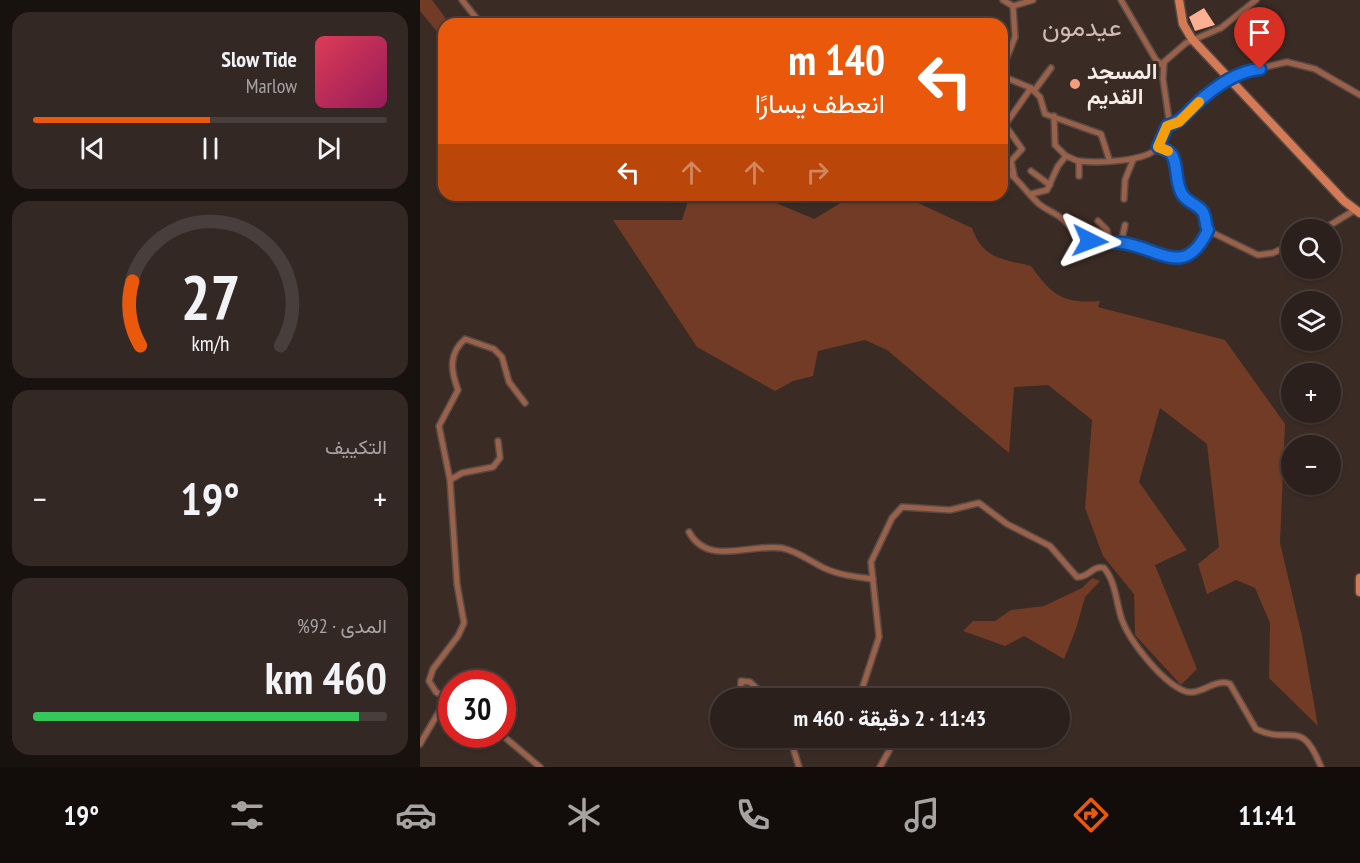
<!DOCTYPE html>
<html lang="ar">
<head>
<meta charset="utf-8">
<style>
  body { margin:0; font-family:"PT Sans Narrow",Vazirmatn,sans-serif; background:#342825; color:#f1f3f6; direction:rtl; height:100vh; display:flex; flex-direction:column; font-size:22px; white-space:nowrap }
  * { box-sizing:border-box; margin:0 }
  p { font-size:20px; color:#a6a3a3 }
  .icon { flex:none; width:33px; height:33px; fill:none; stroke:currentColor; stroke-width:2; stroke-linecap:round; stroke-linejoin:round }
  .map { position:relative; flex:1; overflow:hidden; direction:ltr }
  .sheet { display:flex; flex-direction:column; gap:12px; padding:12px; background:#18120f; width:420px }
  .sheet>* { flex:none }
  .top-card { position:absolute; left:18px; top:18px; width:570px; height:183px; border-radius:18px; box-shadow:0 2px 4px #0004,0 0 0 2px #483e3b; direction:rtl; background:#ea580c; color:#fff; overflow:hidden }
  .fabs { position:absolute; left:861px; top:219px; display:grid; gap:12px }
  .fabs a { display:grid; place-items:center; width:60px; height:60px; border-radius:50%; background:#2c201c; box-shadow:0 2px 4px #0004,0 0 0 2px #483e3b; font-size:30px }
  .speed { position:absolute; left:18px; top:670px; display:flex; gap:12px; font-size:30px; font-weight:700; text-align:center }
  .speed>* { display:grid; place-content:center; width:78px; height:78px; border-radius:50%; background:#2c201c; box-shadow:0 2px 4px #0004,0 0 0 2px #483e3b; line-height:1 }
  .speed .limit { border:9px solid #d22; background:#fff; color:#111 }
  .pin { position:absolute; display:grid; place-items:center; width:51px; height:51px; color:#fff; margin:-62px -26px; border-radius:50% 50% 50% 0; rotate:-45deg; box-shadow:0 0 6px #0007 }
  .pin .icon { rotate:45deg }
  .me { position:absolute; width:66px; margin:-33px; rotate:93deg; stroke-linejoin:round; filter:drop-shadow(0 0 4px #0008) }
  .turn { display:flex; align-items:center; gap:21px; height:126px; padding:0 24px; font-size:27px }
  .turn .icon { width:78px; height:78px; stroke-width:2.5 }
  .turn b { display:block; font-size:42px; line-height:51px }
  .lanes { display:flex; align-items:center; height:57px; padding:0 24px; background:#0003; justify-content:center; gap:30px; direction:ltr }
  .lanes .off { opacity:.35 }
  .big { font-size:45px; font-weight:800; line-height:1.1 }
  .sheet .card { flex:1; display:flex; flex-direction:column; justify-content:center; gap:9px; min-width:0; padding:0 21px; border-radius:18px; background:#342825 }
  .sheet .dial { align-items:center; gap:0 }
  .dial svg { height:156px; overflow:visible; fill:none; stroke:#483e3b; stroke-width:7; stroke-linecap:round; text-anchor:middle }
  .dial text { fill:#f1f3f6; stroke:none }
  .song { display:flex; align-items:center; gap:18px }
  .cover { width:72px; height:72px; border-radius:9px; background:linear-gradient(135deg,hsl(350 70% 55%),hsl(330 70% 35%)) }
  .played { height:6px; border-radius:3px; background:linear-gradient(90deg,#ea580c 50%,#483e3b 50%) }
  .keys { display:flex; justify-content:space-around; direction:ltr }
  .heat { display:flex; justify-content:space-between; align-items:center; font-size:33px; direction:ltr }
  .charge { height:9px; border-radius:4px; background:linear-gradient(90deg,#34c759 92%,#483e3b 0) }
  .trip { position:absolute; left:290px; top:688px; width:360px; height:60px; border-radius:30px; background:#2c201c; box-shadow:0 2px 4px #0004,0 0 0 2px #483e3b; font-weight:800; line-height:60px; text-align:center; direction:rtl }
  .dock { display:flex; height:96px; justify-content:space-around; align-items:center; background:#120d0b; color:#a6a3a3 }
  .dock .icon { width:42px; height:42px }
  .dock .selected { color:#ea580c }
  .dock b { font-size:27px; color:#f1f3f6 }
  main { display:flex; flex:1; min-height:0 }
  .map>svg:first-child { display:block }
  .green { fill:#713b25 }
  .building { fill:#fbb093 }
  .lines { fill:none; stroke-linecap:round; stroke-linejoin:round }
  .street-casing { stroke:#584a44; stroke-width:8 }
  .secondary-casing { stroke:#584a44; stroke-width:11 }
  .street { stroke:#99604a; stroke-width:5 }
  .secondary { stroke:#d47a55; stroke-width:8 }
  .route-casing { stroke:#114b97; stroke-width:15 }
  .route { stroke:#1a73e8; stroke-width:10 }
  .slow { stroke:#f59e0b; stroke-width:10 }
  .poi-dot { fill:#f2a07f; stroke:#3a2b25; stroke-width:2 }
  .labels { text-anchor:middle; stroke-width:6; stroke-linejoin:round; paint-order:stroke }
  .poi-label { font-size:22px; font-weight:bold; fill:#f5ebe7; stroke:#3a2b25; text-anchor:start }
  .quarter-label { font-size:26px; fill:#cfbbb3; stroke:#3a2b25 }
</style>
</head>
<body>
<main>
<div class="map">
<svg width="940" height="767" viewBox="0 0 940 767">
  <rect width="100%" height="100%" fill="#3a2b25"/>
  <!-- green -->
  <g class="green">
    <polygon points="0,0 12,0 30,24 24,24 24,40 0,11"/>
    <path d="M270 195H337L394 219 434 195H448L496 202 552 228C563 259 582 259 611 266 632 295 642 304 680 301L678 307 805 340 865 424 860 543 882 636 898 726 849 678 850 623 835 588 816 580 787 594 778 564 799 547 787 444 740 408 719 482 767 550 735 565 777 669 761 685 715 635 714 594 683 556 665 508 672 420 628 385 594 387 589 453 467 350 445 340 398 351 393 376 373 381 355 391 277 347 193 220H262Z"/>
    <polygon points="672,578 680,581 665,597 656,629 644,659 604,636 585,646 543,631 553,621 575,621 591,610 624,606 662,588"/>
  </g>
  <!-- building -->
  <polygon class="building" points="784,8 795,25 775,31 769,17"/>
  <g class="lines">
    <defs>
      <g id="street">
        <polyline points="42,0 61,24"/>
        <polyline points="583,0 593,6"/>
        <polyline points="701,0 736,60 742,65"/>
        <polyline points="836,0 801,28 766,43 744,62 743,79 749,120 738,147 752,155 755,177 763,195 782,211 787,230 838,255 853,253 872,244"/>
        <polyline points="391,24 416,24"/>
        <polyline points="582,70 595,37 593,6 613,0"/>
        <polyline points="582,76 611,88 620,97 625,114 681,134 689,159"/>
        <polyline points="614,91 631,68"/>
        <polyline points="634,116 635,145 646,156"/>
        <polyline points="747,125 759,122 776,104 818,73 867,62 895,69 940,95"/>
        <path d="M582 167C599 179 604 190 618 203 623 208 631 211 637 215 646 221 653 230 662 236 677 246 686 241 702 243 739 247 764 280 787 230"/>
        <polyline points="611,171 630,185"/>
        <polyline points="594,175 591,161 602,149 585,125 611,88"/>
        <polyline points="659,176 659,161"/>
        <path d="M611 194 627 190 638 166 646 156C650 157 655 161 659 161 678 163 727 162 738 147"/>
        <polyline points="704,199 705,180 713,160"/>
        <polyline points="678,221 687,230 690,244"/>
        <polyline points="902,230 935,210"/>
        <polyline points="701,243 705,225"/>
        <path d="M30 480 19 426 38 390C31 371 28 354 45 339L74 349 82 357 89 382 105 403"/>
        <path d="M269 532C288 567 331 543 362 548 377 551 390 561 404 568 419 575 436 577 453 579"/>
        <polyline points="321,696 321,681 330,682 348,699"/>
        <path d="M443 699V686L459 637 451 562 472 518 482 507 530 510 559 503 587 524 630 546 657 577C669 578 672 565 684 568 696 582 696 603 702 620 710 642 741 680 762 690 779 699 794 677 810 684L836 729C871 746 881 716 901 767"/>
        <polyline points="32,701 16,692 9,681 13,669 38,636 44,623 37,584 30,480 42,473 73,467 80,458 78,441"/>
        <polyline points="82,735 120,767"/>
        <polyline points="370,738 379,767"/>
        <polyline points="0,744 27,698"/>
        <polyline points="460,767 476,738"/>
      </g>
      <g id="secondary">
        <polyline points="759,0 763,24 772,39 924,201 940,213"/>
        <polyline points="940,578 940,592"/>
      </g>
    </defs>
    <!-- street casing -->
    <use href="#street" class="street-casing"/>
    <!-- secondary casing -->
    <use href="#secondary" class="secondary-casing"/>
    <!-- street -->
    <use href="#street" class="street"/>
    <!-- secondary -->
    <use href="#secondary" class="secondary"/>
  </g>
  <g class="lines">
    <defs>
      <path id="route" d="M670 241C682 245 692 241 703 243 741 249 765 279 788 230 785 225 786 217 783 212 778 204 767 203 762 194 755 182 758 168 753 157 751 151 744 149 738 147L747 126C760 122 765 115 774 106 792 89 815 71 840 69"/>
    </defs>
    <!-- route casing -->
    <use href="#route" class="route-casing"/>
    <!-- route -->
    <use href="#route" class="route"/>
    <!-- slow -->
    <polyline class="slow" points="748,151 738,147 747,126 759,122 779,102"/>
  </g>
  <!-- markers -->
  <circle class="poi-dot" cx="655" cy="84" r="6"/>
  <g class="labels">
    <!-- poi labels -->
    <g class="poi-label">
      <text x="667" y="79">المسجد<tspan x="667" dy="25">القديم</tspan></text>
    </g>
    <!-- quarter labels -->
    <g class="quarter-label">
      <text x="662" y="36">عيدمون</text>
    </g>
  </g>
</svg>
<div class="fabs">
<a><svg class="icon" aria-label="search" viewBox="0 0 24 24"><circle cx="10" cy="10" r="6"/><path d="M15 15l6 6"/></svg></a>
<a><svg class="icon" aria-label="layers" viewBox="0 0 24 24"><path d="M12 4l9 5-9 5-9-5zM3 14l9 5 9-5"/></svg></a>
<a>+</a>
<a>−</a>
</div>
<div class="speed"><div class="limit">30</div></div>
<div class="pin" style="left:840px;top:69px;background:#d93025"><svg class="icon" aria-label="arrive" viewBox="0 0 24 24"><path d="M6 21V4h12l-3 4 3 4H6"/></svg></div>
<svg class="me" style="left:670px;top:241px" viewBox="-20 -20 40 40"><path d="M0-17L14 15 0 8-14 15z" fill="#1a73e8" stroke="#fff" stroke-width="4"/></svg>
<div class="trip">11:43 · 2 دقيقة · 460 m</div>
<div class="top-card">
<div class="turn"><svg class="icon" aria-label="left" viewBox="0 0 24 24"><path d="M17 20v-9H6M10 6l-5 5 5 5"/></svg><div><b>140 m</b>انعطف يسارًا</div></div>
<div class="lanes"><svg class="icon" aria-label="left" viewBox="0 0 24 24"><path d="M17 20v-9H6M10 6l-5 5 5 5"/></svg><svg class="icon off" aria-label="ahead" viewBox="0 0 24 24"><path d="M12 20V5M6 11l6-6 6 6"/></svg><svg class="icon off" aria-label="ahead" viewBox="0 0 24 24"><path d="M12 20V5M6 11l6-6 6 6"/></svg><svg class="icon off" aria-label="right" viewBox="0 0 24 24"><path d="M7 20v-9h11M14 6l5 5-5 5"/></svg></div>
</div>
</div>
<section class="sheet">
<div class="card">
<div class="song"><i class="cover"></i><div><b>Slow Tide</b><p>Marlow</p></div></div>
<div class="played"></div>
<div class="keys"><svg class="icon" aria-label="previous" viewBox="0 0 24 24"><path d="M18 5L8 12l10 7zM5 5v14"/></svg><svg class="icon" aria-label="pause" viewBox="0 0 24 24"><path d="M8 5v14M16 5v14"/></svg><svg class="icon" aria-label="next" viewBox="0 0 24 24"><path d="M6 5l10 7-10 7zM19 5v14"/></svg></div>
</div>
<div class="card dial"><svg viewBox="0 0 100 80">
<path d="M14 69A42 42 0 1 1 86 69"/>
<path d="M14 69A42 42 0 0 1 10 36" stroke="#ea580c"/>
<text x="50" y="56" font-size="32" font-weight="700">27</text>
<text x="50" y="72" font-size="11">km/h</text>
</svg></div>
<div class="card"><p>التكييف</p>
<div class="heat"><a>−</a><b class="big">19°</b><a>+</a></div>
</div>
<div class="card"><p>المدى · 92%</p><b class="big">460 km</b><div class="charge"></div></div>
</section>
</main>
<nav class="dock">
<b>11:41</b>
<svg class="icon selected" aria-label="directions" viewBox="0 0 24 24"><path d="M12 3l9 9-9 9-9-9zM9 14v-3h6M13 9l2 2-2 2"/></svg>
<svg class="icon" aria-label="music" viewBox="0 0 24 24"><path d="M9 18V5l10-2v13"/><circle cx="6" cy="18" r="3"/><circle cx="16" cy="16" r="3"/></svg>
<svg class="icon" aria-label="phone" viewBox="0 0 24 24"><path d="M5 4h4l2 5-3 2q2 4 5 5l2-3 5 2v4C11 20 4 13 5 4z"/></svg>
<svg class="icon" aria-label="climate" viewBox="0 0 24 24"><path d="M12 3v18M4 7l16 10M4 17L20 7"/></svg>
<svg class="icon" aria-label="car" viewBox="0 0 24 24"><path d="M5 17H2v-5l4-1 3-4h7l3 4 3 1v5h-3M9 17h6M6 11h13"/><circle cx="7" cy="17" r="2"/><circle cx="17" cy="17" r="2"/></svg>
<svg class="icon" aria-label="filters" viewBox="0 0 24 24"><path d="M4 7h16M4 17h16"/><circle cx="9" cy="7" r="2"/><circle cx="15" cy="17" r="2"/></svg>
<b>19°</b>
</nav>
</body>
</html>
